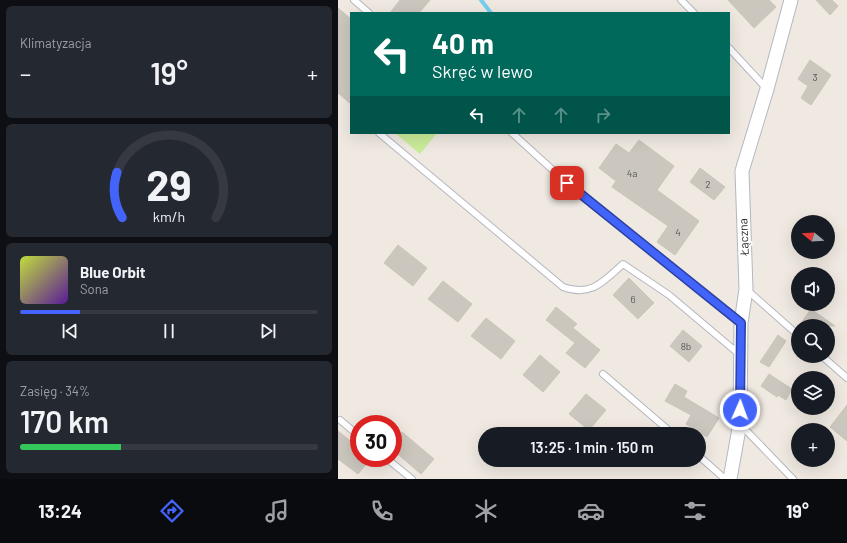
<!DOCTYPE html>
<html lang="pl">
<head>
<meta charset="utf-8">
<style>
  body { margin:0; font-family:Barlow,sans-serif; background:#242831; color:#f1f3f6; height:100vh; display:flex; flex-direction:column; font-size:15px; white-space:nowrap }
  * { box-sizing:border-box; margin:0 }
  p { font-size:13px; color:#9ea1a6 }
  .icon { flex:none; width:22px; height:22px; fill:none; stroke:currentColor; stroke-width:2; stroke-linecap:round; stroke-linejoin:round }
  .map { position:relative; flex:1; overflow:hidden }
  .side { display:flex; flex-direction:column; gap:6px; padding:6px; background:#0d0f14; width:338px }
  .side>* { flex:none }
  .top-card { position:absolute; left:12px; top:12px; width:380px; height:122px; border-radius:0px; box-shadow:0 4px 16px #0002; background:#00695c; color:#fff; overflow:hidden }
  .needle { width:26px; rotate:288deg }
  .tools { position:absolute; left:453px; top:215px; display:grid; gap:8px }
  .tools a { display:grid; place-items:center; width:44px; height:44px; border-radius:50%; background:#171b24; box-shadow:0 4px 16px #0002; font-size:20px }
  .speed { position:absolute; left:12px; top:415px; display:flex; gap:8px; font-size:20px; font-weight:700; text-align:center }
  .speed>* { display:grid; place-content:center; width:52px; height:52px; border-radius:50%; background:#171b24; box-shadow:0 4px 16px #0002; line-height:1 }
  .speed .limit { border:6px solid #d22; background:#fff; color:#111 }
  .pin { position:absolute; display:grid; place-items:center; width:34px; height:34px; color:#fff; margin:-17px; border-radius:8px; box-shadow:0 2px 6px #0006 }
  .me { position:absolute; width:44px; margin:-22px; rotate:2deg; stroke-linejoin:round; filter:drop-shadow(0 0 3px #0008) }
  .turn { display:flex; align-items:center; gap:14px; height:84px; padding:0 16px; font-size:18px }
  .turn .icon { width:52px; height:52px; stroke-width:2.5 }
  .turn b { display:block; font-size:28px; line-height:34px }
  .lanes { display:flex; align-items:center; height:38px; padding:0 16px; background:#0003; justify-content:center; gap:20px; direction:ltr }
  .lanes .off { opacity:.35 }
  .big { font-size:30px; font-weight:600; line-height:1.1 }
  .side .widget { flex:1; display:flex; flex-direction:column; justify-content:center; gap:6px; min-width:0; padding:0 14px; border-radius:6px; background:#242831 }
  .side .dial { align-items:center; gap:0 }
  .dial svg { height:104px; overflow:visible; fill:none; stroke:#363941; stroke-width:7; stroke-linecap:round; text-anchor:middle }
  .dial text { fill:#f1f3f6; stroke:none }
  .song { display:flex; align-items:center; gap:12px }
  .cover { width:48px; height:48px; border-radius:6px; background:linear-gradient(135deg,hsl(70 70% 55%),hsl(270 70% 35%)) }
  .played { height:4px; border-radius:2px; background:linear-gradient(90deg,#4264fb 20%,#363941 20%) }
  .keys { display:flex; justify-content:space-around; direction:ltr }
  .heat { display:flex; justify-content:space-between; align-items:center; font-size:22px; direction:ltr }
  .charge { height:6px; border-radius:3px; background:linear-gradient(90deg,#34c759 34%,#363941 0) }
  .trip { position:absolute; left:140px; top:427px; width:228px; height:40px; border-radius:20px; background:#171b24; box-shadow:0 4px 16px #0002; font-weight:600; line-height:40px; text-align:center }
  .menu { display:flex; height:64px; justify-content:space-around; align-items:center; background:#090b0e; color:#9ea1a6 }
  .menu .icon { width:28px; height:28px }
  .menu .active { color:#4264fb }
  .menu b { font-size:18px; color:#f1f3f6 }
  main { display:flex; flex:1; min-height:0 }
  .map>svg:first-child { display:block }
  .pitch { fill:#c9ec9a }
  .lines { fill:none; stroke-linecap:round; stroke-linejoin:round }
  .stream { stroke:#75cff0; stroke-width:4 }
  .building { fill:#cbc7bf; stroke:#cbc5ba }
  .service-casing { stroke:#b4b7c1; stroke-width:8 }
  .minor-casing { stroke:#b4b7c1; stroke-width:15 }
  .service { stroke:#fff; stroke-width:6 }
  .minor { stroke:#fff; stroke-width:13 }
  .route-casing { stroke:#2b41a3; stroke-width:10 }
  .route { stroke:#4264fb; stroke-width:7 }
  .labels { text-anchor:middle; stroke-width:4; stroke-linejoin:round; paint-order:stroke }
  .number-label { font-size:10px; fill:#555452 }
  .street-label { font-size:12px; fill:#2e2e2e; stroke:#fff }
</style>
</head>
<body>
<main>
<section class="side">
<div class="widget"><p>Klimatyzacja</p>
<div class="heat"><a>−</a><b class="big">19°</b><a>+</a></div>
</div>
<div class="widget dial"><svg viewBox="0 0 100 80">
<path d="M14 69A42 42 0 1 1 86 69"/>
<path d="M14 69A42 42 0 0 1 10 34" stroke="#4264fb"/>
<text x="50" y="56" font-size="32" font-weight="700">29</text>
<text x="50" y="72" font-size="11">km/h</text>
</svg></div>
<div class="widget">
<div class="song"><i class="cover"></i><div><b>Blue Orbit</b><p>Sona</p></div></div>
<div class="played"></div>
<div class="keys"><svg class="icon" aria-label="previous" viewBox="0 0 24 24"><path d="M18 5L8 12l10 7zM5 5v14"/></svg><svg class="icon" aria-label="pause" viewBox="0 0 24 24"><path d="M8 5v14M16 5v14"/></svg><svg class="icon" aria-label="next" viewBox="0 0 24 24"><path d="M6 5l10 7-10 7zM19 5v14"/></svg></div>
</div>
<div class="widget"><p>Zasięg · 34%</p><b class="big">170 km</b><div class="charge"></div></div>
</section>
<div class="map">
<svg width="509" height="479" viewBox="0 0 509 479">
  <rect width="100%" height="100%" fill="#efe9e1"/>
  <!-- pitch -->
  <polygon class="pitch" points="57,133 99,133 82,154"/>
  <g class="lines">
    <!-- stream -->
    <polyline class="stream" points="143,0 153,13"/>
  </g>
  <!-- building -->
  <g class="building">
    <polygon points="62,0 92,0 81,13 52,13"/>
    <polygon points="390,0 431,0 438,7 416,28"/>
    <polygon points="478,0 494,0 500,6 492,15"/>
    <polygon points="0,8 13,19 13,104 0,93"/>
    <polygon points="472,60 493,75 473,105 463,98 470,86 460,79"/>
    <polygon points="301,140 336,166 319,190 361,221 337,255 319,242 330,226 274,187 278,181 261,168 278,144 291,153"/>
    <polygon points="362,168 387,187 376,200 352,182"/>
    <polygon points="60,245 89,268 75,286 46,263"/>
    <polygon points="291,278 316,303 300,319 275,295"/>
    <polygon points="105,281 134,304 120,322 90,299"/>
    <polygon points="218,307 239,324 235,328 262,350 247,368 228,353 237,343 208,320"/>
    <polygon points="473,309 497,326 461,326"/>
    <polygon points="148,318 177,341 163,359 133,336"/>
    <polygon points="345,330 364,346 351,362 332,346"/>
    <polygon points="440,335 448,341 431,367 422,362"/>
    <polygon points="202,355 222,372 205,392 185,375"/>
    <polygon points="431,374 454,389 448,400 440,395 439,397 423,386"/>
    <polygon points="337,384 349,391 346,397 381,418 369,437 348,424 353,415 327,401"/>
    <polygon points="248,394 268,410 251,430 231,414"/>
    <polygon points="509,405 509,441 492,427"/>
    <polygon points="0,431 21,448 21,458 33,458 20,474 0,459"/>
    <polygon points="64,432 96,459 83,474 55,450 55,442"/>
  </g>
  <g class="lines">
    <defs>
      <g id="service">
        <polyline points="16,0 31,13"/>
        <polyline points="343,0 356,13"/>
        <polyline points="391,48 429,89"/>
        <path d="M41 133 225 287C253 297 265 282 285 264L331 295 401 354"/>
        <polyline points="174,133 240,193 403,323"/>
        <polyline points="409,290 460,335"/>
        <polyline points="484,356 509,378"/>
        <polyline points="265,374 335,434"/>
        <polyline points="2,420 21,436"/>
        <polyline points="402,424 455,479"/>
        <polyline points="361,456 387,479"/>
        <polyline points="48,458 74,479"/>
      </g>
      <polyline id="minor" points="392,479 402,423 403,323 408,289 404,171 429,89 453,0"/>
    </defs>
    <!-- service casing -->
    <use href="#service" class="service-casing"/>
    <!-- minor casing -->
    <use href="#minor" class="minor-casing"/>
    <!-- service -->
    <use href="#service" class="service"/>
    <!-- minor -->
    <use href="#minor" class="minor"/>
  </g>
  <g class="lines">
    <defs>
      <polyline id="route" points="229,183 403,323 402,410"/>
    </defs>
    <!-- route casing -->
    <use href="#route" class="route-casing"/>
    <!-- route -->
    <use href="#route" class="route"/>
  </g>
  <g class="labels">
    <!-- number labels -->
    <g class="number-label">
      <text x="477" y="81">3</text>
      <text x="294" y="177">4a</text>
      <text x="370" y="188">2</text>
      <text x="340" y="236">4</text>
      <text x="295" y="303">6</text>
      <text x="348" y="350">8b</text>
    </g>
    <!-- street labels -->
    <g class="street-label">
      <text transform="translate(406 237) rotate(-92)" y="4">Łączna</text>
    </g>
  </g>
</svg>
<div class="tools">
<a><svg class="needle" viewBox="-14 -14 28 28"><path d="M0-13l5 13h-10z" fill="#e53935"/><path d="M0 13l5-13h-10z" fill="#9ea1a6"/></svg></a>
<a><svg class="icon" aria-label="sound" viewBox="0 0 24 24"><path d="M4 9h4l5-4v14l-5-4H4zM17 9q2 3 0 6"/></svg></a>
<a><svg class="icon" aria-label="search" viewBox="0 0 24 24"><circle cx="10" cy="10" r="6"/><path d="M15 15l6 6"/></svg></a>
<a><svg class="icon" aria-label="layers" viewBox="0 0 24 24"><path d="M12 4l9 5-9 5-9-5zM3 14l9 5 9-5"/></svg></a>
<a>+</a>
</div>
<div class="speed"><div class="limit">30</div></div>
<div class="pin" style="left:229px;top:183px;background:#d93025"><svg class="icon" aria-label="arrive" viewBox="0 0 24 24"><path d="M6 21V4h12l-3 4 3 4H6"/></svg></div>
<svg class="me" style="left:402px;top:410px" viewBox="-20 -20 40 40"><circle r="17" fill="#4264fb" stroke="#fff" stroke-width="3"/><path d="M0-11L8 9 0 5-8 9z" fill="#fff"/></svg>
<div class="trip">13:25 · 1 min · 150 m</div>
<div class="top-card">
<div class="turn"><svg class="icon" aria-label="left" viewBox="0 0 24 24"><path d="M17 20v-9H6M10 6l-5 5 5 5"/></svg><div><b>40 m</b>Skręć w lewo</div></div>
<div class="lanes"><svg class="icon" aria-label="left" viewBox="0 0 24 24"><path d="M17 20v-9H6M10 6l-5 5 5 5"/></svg><svg class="icon off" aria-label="ahead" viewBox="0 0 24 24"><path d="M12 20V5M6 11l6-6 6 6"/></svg><svg class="icon off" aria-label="ahead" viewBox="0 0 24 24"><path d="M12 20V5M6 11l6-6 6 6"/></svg><svg class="icon off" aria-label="right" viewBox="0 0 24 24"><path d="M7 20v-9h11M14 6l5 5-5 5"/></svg></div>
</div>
</div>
</main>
<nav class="menu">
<b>13:24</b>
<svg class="icon active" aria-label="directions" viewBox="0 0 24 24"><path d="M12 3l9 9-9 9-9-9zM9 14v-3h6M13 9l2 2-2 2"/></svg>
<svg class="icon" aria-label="music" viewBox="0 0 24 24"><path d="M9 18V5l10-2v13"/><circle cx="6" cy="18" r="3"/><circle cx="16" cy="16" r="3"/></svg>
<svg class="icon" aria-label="phone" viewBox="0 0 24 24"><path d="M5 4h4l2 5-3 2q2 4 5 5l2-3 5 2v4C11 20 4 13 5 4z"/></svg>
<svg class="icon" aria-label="climate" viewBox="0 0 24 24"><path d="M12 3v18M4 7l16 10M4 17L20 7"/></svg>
<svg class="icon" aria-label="car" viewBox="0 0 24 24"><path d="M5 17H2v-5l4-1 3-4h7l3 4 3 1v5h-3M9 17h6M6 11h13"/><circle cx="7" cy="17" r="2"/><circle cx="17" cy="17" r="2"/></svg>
<svg class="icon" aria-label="filters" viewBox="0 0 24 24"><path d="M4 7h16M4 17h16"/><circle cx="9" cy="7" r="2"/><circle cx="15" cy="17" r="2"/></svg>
<b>19°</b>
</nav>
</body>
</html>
